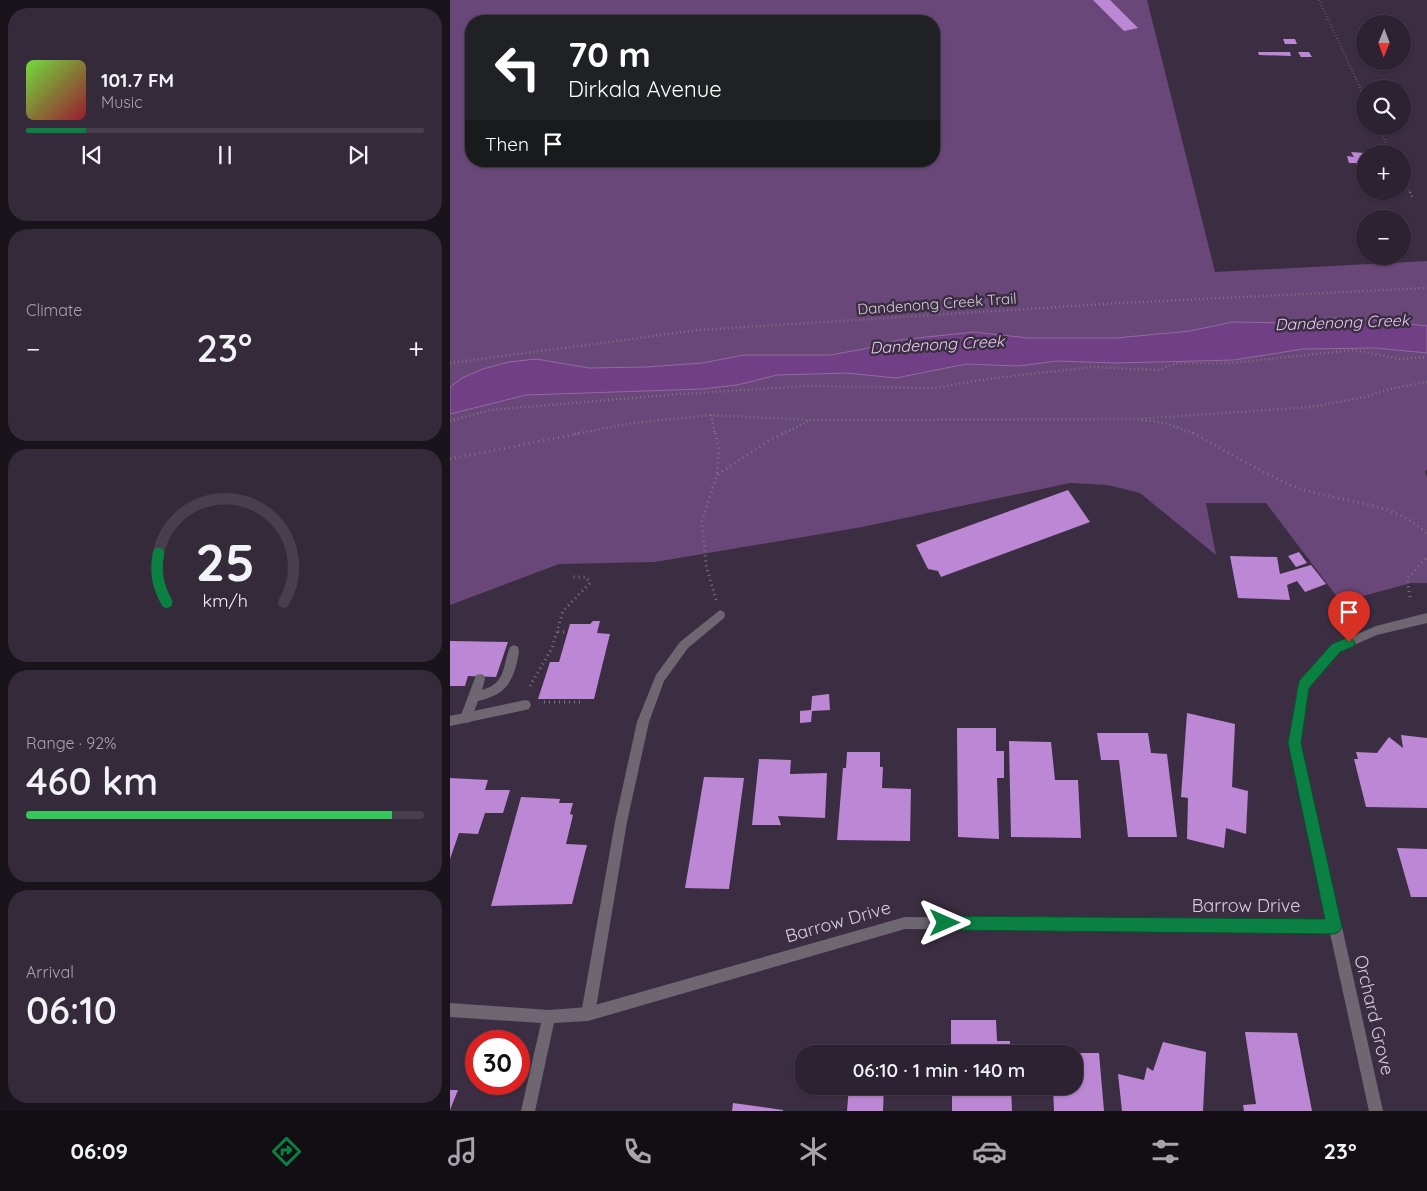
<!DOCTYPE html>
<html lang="en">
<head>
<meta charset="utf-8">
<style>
  body { margin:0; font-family:Quicksand,sans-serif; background:#352a3a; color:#f1f3f6; height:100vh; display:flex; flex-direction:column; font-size:19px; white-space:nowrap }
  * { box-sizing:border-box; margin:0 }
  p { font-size:16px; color:#a7a4ac }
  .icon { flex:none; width:28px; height:28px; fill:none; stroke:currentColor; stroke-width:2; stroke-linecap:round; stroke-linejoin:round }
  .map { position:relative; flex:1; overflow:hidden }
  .side { display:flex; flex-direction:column; gap:8px; padding:8px; background:#19131c; width:450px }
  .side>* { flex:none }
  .banner { position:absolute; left:15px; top:15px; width:475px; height:152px; border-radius:20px; box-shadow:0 1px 4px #0004,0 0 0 1px #483f4d; background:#202124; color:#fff; overflow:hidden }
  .needle { width:32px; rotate:181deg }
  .tools { position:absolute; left:906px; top:15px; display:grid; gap:10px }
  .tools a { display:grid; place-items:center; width:55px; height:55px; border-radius:50%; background:#2d2232; box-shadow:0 1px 4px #0004,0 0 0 1px #483f4d; font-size:25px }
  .speed { position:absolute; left:15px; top:1030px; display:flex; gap:10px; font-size:25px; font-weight:700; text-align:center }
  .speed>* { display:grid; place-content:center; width:65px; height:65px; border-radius:50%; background:#2d2232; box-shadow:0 1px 4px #0004,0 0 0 1px #483f4d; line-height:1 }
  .speed .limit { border:8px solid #d22; background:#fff; color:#111 }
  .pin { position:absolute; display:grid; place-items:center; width:42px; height:42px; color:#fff; margin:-51px -21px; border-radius:50% 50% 50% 0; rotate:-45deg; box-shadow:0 0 5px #0007 }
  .pin .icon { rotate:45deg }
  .me { position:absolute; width:55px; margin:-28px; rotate:90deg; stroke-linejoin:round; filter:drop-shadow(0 0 4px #0008) }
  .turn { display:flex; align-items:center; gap:18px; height:105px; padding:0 20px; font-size:22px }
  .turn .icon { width:65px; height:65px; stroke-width:2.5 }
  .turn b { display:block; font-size:35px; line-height:42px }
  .then { display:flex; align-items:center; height:48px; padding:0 20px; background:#0003; gap:10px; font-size:19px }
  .big { font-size:38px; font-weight:600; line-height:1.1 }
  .side .card { flex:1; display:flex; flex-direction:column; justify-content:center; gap:8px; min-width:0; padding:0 18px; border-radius:20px; background:#352a3a }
  .side .dial { align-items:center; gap:0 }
  .dial svg { height:130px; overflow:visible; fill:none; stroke:#483f4d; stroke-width:7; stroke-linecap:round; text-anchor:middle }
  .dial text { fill:#f1f3f6; stroke:none }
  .song { display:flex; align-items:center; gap:15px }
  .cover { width:60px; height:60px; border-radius:8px; background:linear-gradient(135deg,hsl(100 70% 55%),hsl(350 70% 35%)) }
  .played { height:5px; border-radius:2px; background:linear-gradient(90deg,#0b8043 15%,#483f4d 15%) }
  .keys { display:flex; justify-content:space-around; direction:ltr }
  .heat { display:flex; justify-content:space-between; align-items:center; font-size:28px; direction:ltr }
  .charge { height:8px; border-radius:4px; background:linear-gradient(90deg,#34c759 92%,#483f4d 0) }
  .trip { position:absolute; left:345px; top:1045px; width:288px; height:50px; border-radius:20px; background:#2d2232; box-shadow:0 1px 4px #0004,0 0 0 1px #483f4d; font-weight:600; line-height:50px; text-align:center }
  .menu { display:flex; height:80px; justify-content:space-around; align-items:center; background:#120e14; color:#a7a4ac }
  .menu .icon { width:35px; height:35px }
  .menu .active { color:#0b8043 }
  .menu b { font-size:22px; color:#f1f3f6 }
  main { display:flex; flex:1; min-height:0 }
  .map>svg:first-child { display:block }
  .green { fill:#6a4779; fill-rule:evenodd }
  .water { fill:#713f86; stroke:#906aa0 }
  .building { fill:#bc87d4 }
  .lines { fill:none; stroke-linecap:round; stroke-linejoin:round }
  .path-far2 { stroke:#7f7384; stroke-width:2; stroke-dasharray:0.5 2.5; stroke-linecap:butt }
  .path-far1 { stroke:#7f7384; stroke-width:2.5; stroke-dasharray:1 3; stroke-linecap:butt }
  .path { stroke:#7f7384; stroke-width:3; stroke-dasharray:1 4; stroke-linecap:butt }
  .lane { fill:#6e6771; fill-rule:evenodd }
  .street { fill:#6e6771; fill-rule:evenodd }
  .route { fill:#0b8043; stroke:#07532c }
  .labels { text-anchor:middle; stroke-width:5; stroke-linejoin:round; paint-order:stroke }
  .street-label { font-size:15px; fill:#d7cedb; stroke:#3c2e42 }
  .water-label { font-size:16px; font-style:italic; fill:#e6cbf3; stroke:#3c2e42 }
  .near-street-label { font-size:18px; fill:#d7cedb; stroke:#3c2e42 }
</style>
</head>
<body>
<main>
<section class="side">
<div class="card">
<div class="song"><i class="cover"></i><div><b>101.7 FM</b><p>Music</p></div></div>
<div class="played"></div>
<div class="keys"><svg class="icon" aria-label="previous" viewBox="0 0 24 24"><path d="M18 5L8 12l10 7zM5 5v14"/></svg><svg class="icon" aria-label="pause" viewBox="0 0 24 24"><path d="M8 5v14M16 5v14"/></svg><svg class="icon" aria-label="next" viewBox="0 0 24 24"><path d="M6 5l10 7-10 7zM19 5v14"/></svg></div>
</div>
<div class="card"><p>Climate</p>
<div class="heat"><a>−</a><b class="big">23°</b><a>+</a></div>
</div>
<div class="card dial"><svg viewBox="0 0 100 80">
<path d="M14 69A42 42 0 1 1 86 69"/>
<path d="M14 69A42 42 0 0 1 9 39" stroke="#0b8043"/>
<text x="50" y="56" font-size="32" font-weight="700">25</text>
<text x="50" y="72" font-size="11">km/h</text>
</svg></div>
<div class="card"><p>Range · 92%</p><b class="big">460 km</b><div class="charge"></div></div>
<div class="card"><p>Arrival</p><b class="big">06:10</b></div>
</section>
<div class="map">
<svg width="977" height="1111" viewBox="0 0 977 1111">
  <rect width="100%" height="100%" fill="#3c2e42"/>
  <!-- green -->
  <path class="green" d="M0 0H697L765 272 977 261V470L975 471 977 477V583H961L891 602 816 503H756L766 555 690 493 658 485 620 483 412 527 205 562 109 564 0 605ZM21 21H484V161H21Z"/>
  <!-- water -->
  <polygon class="water" points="882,318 916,319 977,326 977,353 926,348 853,349 784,360 666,363 607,361 568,366 516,364 446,378 397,373 327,375 287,385 253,389 76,395 0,414 0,387 12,378 33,369 59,362 86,359 139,368 196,367 252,363 294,355 380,355 414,349 449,340 524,332 578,338 666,338 740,331 782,322 839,323"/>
  <!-- building -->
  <g class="building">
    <polygon points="643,0 660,0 688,28 674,31"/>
    <polygon points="833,39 845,39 847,44 835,44"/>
    <polygon points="808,52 840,52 841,56 809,55"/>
    <polygon points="848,52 859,52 862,57 851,57"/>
    <polygon points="901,152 915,153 915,167 908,167 906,163 899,163 897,156 904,157"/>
    <polygon points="618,490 640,522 491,577 488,571 478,569 466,545"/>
    <polygon points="849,552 857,563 846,567 838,556"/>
    <polygon points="780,556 827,557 830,574 861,565 876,584 855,592 847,581 837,585 840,600 788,598"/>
    <polygon points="143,621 150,621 147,633 160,634 144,699 88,699 100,662 109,662 120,624 140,624"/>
    <polygon points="0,641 58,642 46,677 18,676 15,686 0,686"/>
    <polygon points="379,694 380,710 362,711 361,722 350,723 350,711 361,710 362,696"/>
    <polygon points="737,713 785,724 782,787 798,791 796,834 776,828 774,848 737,839 738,798 731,797"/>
    <polygon points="507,728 546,728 546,751 554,751 554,778 547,778 549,839 508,837"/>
    <polygon points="647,733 698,733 701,753 717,754 727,837 678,837 669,760 651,760"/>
    <polygon points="951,735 977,738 977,808 916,807 904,759 908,759 906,752 927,753 939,737 953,748"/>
    <polygon points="559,741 601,742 605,780 628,780 631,838 561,837"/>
    <polygon points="397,752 430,752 430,767 433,767 432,788 461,789 460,841 387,840 393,768 396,768"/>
    <polygon points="309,759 341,760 340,774 377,773 375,818 328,816 331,825 302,825"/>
    <polygon points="254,777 294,778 279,889 235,888"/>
    <polygon points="0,778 38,780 35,790 60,790 53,813 35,813 28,834 9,833 0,859"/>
    <polygon points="71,797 110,799 109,803 123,803 120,814 123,815 116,844 137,845 122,904 41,906"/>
    <polygon points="947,848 977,849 977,897 961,897"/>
    <polygon points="501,1020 546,1020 547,1041 560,1041 560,1054 501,1054"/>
    <polygon points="795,1032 847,1033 862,1111 794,1111 793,1105 806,1104"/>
    <polygon points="713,1042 756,1052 753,1111 672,1111 668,1074 694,1080 697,1067 703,1071"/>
    <polygon points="624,1053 649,1053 654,1111 604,1111 603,1086 624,1086"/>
    <polygon points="399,1086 434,1086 433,1111 397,1111"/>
    <polygon points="502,1086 561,1086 562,1111 502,1111"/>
    <polygon points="0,1090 8,1090 0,1110"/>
    <polygon points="283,1103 333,1110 333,1111 282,1111"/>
  </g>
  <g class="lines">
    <!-- path-far2 -->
    <g class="path-far2">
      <polyline points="869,0 915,98"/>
      <polyline points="928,126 941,154"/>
      <polyline points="952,177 960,193"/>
    </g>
    <!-- path-far1 -->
    <g class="path-far1">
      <polyline points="960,192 962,197"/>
      <polyline points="0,363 249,330 670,303 977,288"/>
      <polyline points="261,415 265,434"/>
      <polyline points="692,420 715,423 745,434"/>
      <polyline points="0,421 40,410 230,394 356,386 485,388 537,379 642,367 709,370 726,363 781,363 904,350 950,359 977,357"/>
      <polyline points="125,434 183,423 261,415 362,420 686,419 861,407 916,397 940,389 977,382"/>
      <polyline points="332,434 361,420"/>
    </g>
    <!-- path -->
    <g class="path">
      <polyline points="265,433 269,450 267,474"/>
      <path d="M743 433C774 450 806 469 838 484 883 504 940 497 977 534"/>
      <polyline points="0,459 132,433"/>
      <polyline points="960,597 957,579 977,557"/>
      <polyline points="266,600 256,565 252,521 267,475 318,441 334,433"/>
      <polyline points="108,632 118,632"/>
      <polyline points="80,686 102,648 113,611 140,583 136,577 121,577"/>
      <polyline points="94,702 133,702"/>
    </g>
    <!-- lane -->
    <g class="lane">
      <polygon points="270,610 274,612 275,615 274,618 238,648 214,681 199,722 177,822 145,1014 143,1019 138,1021 133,1019 131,1014 165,822 187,722 206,675 230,642"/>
      <path d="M64 645 68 647C70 652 68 656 67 662 61 687 52 695 28 701L20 722 16 723 12 722 10 718 26 675 30 674 34 675 35 679 32 690C57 683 52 666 60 647Z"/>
    </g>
    <!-- street -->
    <g class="street">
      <polygon points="977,613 977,623 927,635 890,651 858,687 851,743 933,1111 919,1111 880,933 455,929 138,1021 104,1023 85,1111 71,1111 91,1023 0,1017 0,1003 99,1010 138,1007 455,917 878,921 839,743 848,685 882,645 926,626"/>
      <polygon points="75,700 79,701 81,705 79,709 75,710 0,726 0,716"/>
    </g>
  </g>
  <!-- route -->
  <polygon class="route" points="899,637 905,642 904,646 890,652 859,688 851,743 892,927 889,932 884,934 495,930 490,928 488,923 490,918 495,916 875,919 838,743 849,681 882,644"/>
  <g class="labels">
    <!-- street labels -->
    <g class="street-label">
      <text transform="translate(487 304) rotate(-4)" y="5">Dandenong Creek Trail</text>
    </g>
    <!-- water labels -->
    <g class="water-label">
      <text transform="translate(892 322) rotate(-2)" y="6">Dandenong Creek</text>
      <text transform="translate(487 344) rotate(-3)" y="6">Dandenong Creek</text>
    </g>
    <!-- near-street labels -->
    <g class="near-street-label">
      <text x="796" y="912">Barrow Drive</text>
      <text transform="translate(388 922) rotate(-16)" y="6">Barrow Drive</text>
      <text transform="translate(924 1015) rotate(77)" y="6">Orchard Grove</text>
    </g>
  </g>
</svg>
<div class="tools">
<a><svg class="needle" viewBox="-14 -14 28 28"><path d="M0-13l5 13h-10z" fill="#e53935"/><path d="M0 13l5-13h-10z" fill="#a7a4ac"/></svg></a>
<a><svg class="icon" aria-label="search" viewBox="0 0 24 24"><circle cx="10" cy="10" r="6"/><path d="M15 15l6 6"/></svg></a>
<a>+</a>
<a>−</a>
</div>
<div class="speed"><div class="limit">30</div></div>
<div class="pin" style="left:899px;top:642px;background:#d93025"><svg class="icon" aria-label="arrive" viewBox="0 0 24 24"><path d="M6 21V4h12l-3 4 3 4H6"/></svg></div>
<svg class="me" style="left:495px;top:923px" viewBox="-20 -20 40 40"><path d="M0-17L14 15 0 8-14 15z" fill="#0b8043" stroke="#fff" stroke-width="4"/></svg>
<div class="trip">06:10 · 1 min · 140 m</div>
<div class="banner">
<div class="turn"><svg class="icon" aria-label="left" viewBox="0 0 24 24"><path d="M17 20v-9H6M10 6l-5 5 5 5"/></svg><div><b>70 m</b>Dirkala Avenue</div></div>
<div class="then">Then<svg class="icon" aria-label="arrive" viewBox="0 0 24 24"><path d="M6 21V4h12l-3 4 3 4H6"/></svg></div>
</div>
</div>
</main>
<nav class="menu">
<b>06:09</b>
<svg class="icon active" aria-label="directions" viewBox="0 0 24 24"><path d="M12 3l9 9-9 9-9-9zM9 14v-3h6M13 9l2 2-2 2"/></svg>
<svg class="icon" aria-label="music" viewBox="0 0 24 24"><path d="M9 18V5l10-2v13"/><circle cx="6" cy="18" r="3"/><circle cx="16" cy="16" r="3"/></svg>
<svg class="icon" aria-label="phone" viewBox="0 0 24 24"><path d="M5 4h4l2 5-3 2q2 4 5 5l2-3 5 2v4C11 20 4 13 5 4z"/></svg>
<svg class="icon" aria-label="climate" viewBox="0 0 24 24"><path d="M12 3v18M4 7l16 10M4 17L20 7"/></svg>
<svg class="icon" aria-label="car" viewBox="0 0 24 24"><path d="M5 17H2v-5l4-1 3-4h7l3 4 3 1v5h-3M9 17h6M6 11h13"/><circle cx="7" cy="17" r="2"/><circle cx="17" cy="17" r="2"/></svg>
<svg class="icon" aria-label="filters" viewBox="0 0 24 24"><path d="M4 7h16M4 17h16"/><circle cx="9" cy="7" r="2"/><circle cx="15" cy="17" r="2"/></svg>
<b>23°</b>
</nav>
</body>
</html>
